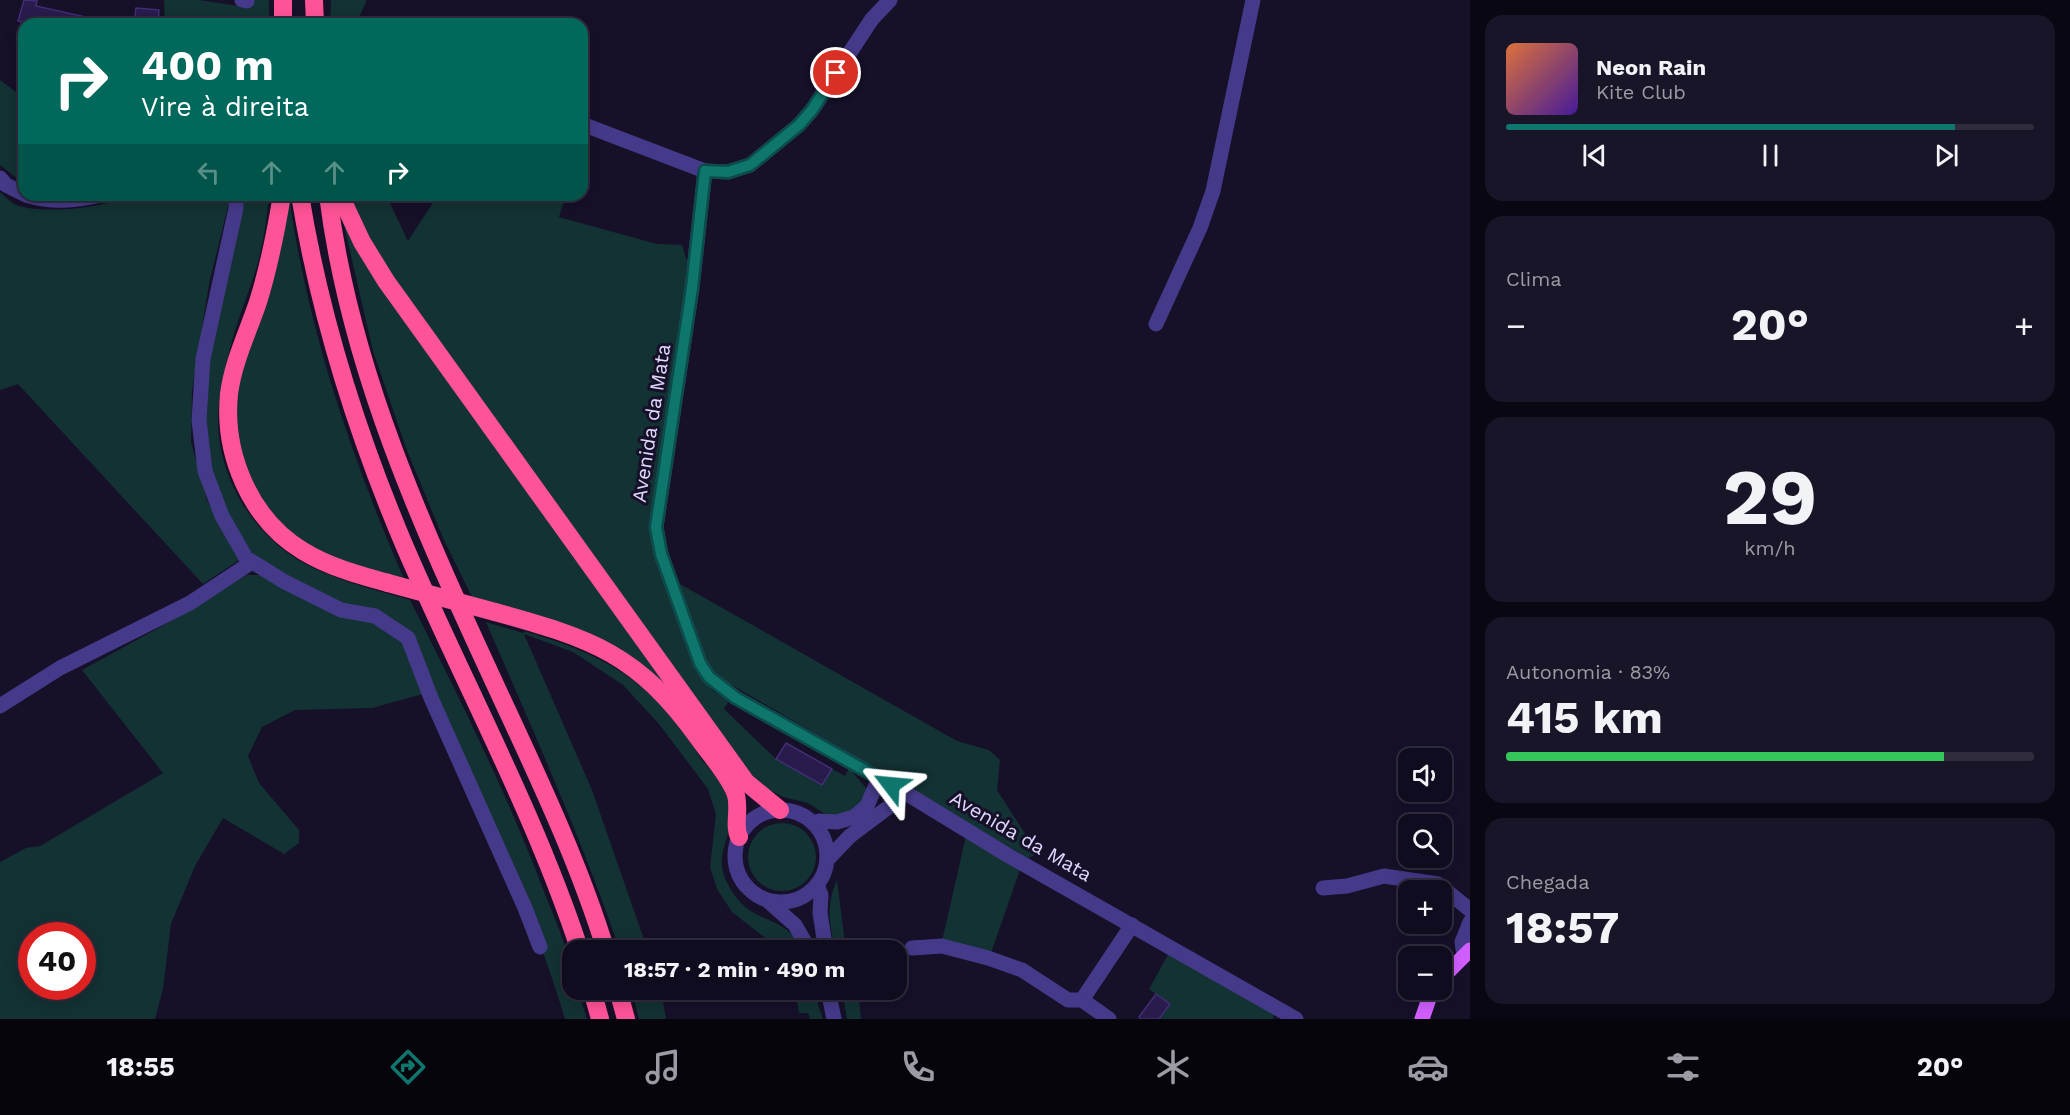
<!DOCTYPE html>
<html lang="pt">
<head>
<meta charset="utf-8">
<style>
  body { margin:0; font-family:"Work Sans",sans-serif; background:#191528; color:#f1f3f6; height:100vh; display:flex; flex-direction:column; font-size:22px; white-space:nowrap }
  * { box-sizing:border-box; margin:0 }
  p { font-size:20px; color:#9c9ba4 }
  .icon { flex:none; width:33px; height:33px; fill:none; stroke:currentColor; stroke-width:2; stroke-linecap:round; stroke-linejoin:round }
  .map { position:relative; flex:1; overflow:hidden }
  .side { display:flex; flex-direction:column; gap:15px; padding:15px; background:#090711; width:600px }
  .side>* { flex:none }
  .guide { position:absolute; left:18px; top:18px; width:570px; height:183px; border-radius:18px; box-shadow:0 3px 15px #0003,0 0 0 2px #302c3d; background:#00695c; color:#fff; overflow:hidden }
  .tools { position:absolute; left:1398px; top:748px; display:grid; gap:12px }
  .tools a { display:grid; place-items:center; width:54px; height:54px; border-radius:12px; background:#100c1f; box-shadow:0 3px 15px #0003,0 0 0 2px #302c3d; font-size:30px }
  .speed { position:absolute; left:18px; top:922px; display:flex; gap:12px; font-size:30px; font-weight:700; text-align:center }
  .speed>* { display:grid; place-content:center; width:78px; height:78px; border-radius:50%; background:#100c1f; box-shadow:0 3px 15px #0003,0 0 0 2px #302c3d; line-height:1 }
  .speed .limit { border:9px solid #d22; background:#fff; color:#111 }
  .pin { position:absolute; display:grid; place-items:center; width:51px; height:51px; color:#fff; margin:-26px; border:3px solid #fff; border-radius:50%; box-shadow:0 2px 6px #0007 }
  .me { position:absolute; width:66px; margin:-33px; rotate:299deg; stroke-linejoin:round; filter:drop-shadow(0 0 4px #0008) }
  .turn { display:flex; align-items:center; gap:21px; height:126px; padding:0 24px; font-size:27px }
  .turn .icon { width:78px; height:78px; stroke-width:2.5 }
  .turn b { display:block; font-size:42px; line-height:51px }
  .lanes { display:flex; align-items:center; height:57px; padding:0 24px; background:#0003; justify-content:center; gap:30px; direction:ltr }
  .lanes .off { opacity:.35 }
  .big { font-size:45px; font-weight:700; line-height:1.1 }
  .side .card { flex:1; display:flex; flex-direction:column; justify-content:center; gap:9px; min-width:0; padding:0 21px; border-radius:18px; background:#191528 }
  .side .dial { align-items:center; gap:0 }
  .dial b { font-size:78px; line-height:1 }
  .song { display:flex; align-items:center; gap:18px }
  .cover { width:72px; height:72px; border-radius:9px; background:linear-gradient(135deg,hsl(20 70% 55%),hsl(260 70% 35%)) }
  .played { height:6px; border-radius:3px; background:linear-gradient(90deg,#0f766e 85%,#302c3d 85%) }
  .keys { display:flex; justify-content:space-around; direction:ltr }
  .heat { display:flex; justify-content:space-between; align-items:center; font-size:33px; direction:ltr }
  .charge { height:9px; border-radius:4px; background:linear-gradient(90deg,#34c759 83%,#302c3d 0) }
  .trip { position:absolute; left:562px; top:940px; width:345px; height:60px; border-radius:18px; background:#100c1f; box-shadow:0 3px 15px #0003,0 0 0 2px #302c3d; font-weight:700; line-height:60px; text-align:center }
  .tab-bar { display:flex; height:96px; justify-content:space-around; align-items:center; background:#06050c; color:#9c9ba4 }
  .tab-bar .icon { width:42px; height:42px }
  .tab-bar .on { color:#0f766e }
  .tab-bar b { font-size:27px; color:#f1f3f6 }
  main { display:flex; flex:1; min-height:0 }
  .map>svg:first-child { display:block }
  .green { fill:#133233; fill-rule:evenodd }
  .building { fill:#291b4b; stroke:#422d77; stroke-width:1.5 }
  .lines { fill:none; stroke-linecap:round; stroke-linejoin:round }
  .minor { stroke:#443a89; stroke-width:15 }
  .major { stroke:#d15fff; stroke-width:15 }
  .highway { stroke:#ff5397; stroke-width:18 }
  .highway-bridge { stroke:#ff5397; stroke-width:18 }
  .route-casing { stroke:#0a4d48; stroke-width:15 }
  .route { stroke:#0f766e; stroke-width:10 }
  .labels { text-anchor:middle; stroke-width:6; stroke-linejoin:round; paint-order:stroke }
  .street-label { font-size:20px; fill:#e0d8ff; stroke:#161029 }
</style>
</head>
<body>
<main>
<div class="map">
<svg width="1470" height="1019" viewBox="0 0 1470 1019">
  <rect width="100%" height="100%" fill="#161029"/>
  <!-- green -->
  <g class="green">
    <polygon points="164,0 199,0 245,7 246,0 269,0 269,24 165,24"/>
    <polygon points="331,0 366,0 366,2 356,24 330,24"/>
    <polygon points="0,80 24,98 24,184 0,165"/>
    <path d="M0 192C6 197 12 204 19 206 48 214 105 208 131 195H229L230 198 209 284 192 391 191 442 207 500 239 560 203 584 18 384 0 390Z"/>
    <path d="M243 195H269C267 218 264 240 258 262 250 291 237 319 230 349 224 372 218 396 218 420 218 479 255 538 307 565 339 581 375 590 410 600 459 697 507 793 545 894 557 925 573 957 573 990H578L587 1019H565C525 886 463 760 408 633L396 621 382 615 341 605 263 564 243 543 224 510 209 469 203 420 207 359Z"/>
    <path d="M289 195C307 328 351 456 404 579L345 566 287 533 245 474 233 405Z"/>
    <polygon points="350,195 386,195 408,241 438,195 566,195 559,217 657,244 682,245 687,261 681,333 650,534 694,667 713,691 729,701 724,709 776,759 822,785 832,769 845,776 849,768 866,788 867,797 858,810 831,818 808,803 783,797 768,789 751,774 393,277 369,240"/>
    <polygon points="342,217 709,741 653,677 473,599 443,538 406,448 373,351"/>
    <path d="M246 575H261L372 622 402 640 423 694 372 708 295 710 262 727 248 756 259 783 299 830V843L284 854 223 818 195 866 171 924 163 989 155 1019H0V862L26 848 40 846 163 773 82 670 191 610ZM32 936H82V987H32Z"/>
    <polygon points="680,584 957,741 989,750 1000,760 997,790 1038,854 1028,858 715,675 704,657"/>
    <path d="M486 622 523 633 524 631C583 649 622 664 665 709 678 723 689 741 700 757 711 771 728 789 731 807 735 832 714 853 725 878 730 890 738 902 749 910 770 923 792 924 801 951H779L777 947 732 912 717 889 710 867 716 814 708 789 659 724 623 685 573 652 524 634 592 790 648 951H620C582 839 533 731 486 622Z"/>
    <circle cx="782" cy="857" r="34"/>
    <polygon points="966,836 1021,867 991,953 942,941"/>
    <path d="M837 880 846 951H835C830 922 825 908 837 880Z"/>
    <polygon points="1170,951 1275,1011 1273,1019 1159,1019 1170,1004 1149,989"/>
    <polygon points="632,990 661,990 666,1019 639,1019"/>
    <polygon points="795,990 813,990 823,1019 810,1019 808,1013 799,1013"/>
    <polygon points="842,990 858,990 861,1019 847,1019"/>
  </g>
  <!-- building -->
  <g class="building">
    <polygon points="24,0 37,1 36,6 86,17 84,24 28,24 18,21"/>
    <polygon points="136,8 159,10 158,24 134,24"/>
    <polygon points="786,743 832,769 822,785 776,759"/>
    <polygon points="1156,994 1170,1004 1159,1019 1141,1019 1139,1017"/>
  </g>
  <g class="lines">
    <!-- minor -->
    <g class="minor">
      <polyline points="242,0 247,1"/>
      <polyline points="582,124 705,171 728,172 750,165 799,125 812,110 872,19 890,0"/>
      <polyline points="705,171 692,288 656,527 661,554 700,663 709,677 736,698 904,792 1009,856 1296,1019"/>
      <polyline points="0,178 6,185 24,194"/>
      <path d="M26 195C52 203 74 201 101 195"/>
      <polyline points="236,195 236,208 203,359 199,420 205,471 222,516 246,558 285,582 341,610 375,616 408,638 431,698 525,908 540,947"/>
      <polyline points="1156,324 1200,228 1213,191 1253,0"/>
      <polyline points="0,706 60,668 190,603 252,562"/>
      <circle cx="781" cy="856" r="46"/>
      <polyline points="813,823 819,821 837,822 854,817 867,806 879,778"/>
      <polyline points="827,860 850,836 898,800 904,792"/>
      <polyline points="817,885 821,895 820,913 826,951"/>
      <polyline points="1323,888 1347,886 1384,876 1438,884 1470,910"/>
      <polyline points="768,901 795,925 810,951"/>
      <polyline points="912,948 942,946 988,958 1022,970 1068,1000 1082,1000"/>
      <polyline points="1464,955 1462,942 1470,922"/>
      <polyline points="828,990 834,1019"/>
      <polyline points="1082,1000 1132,925"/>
      <polyline points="1082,1000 1109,1019"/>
    </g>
    <!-- major -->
    <g class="major">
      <polyline points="1442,978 1470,950"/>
      <polyline points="1422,1019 1432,990"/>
    </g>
    <!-- highway -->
    <g class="highway">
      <polyline points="283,0 283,24"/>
      <polyline points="314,0 315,24"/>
      <path d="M282 195C276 231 269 267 258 302 248 332 233 362 229 394 223 454 250 519 303 551 329 567 359 575 388 583"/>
      <path d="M300 195C320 317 357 434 405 547 463 682 534 811 580 951"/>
      <path d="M328 195C350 373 426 535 500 695 539 779 579 863 606 951"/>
      <polyline points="340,195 362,242 386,281 746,782 780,810"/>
      <path d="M495 612C593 639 638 654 699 739 711 756 727 773 735 792 741 807 733 825 739 837"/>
      <polyline points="592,990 600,1019"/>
      <polyline points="618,990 626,1019"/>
    </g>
    <!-- highway-bridge -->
    <polyline class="highway-bridge" points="388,583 495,612"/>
  </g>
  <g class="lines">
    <defs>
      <polyline id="route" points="836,73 812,110 799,125 750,165 728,172 705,171 692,288 656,527 661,554 700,663 709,677 736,698 891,785"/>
    </defs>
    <!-- route casing -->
    <use href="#route" class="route-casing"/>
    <!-- route -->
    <use href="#route" class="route"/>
  </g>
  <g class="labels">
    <!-- street labels -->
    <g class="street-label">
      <text transform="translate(651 423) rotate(-81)" y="7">Avenida da Mata</text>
      <text transform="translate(1021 836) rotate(30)" y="7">Avenida da Mata</text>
    </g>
  </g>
</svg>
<div class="tools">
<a><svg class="icon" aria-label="sound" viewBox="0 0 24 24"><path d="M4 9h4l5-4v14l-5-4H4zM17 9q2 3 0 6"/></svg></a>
<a><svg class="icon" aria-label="search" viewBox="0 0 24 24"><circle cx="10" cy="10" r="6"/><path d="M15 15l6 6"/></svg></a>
<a>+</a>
<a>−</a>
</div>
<div class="speed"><div class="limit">40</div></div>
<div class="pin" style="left:836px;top:73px;background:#d93025"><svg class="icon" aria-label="arrive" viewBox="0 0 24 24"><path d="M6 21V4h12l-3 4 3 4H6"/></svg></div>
<svg class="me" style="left:891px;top:785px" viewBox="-20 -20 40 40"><path d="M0-17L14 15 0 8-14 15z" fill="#0f766e" stroke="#fff" stroke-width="4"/></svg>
<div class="trip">18:57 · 2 min · 490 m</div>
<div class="guide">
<div class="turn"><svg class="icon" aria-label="right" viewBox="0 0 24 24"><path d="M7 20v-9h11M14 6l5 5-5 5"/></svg><div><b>400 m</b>Vire à direita</div></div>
<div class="lanes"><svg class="icon off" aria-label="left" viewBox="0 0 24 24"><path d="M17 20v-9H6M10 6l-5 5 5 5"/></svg><svg class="icon off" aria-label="ahead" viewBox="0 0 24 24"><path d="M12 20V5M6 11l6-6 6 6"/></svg><svg class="icon off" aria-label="ahead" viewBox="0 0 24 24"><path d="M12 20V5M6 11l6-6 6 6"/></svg><svg class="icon" aria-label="right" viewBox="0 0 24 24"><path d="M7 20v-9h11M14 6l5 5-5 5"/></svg></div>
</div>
</div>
<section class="side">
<div class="card">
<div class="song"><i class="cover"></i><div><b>Neon Rain</b><p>Kite Club</p></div></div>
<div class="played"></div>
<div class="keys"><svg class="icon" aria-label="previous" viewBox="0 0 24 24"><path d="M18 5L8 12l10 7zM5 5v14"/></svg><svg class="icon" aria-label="pause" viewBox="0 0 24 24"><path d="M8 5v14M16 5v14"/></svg><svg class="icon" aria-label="next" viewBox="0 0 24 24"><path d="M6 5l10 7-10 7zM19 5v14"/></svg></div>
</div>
<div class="card"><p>Clima</p>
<div class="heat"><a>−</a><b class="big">20°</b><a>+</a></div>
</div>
<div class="card dial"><b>29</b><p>km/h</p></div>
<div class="card"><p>Autonomia · 83%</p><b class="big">415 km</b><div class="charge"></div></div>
<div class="card"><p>Chegada</p><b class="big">18:57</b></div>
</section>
</main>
<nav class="tab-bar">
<b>18:55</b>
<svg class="icon on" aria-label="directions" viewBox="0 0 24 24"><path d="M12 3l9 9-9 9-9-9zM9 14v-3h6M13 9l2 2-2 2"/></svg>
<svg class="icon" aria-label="music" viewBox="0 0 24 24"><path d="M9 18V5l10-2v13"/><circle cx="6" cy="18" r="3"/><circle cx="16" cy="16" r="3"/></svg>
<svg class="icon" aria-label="phone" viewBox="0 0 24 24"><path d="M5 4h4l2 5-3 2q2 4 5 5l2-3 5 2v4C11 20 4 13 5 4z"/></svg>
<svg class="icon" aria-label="climate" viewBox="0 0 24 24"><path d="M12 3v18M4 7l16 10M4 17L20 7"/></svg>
<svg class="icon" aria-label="car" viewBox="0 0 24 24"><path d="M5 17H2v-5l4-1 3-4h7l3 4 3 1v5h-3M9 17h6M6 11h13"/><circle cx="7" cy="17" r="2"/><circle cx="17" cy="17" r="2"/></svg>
<svg class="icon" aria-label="filters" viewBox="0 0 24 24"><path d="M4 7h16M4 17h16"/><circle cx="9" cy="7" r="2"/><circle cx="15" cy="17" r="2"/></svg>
<b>20°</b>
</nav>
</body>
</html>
